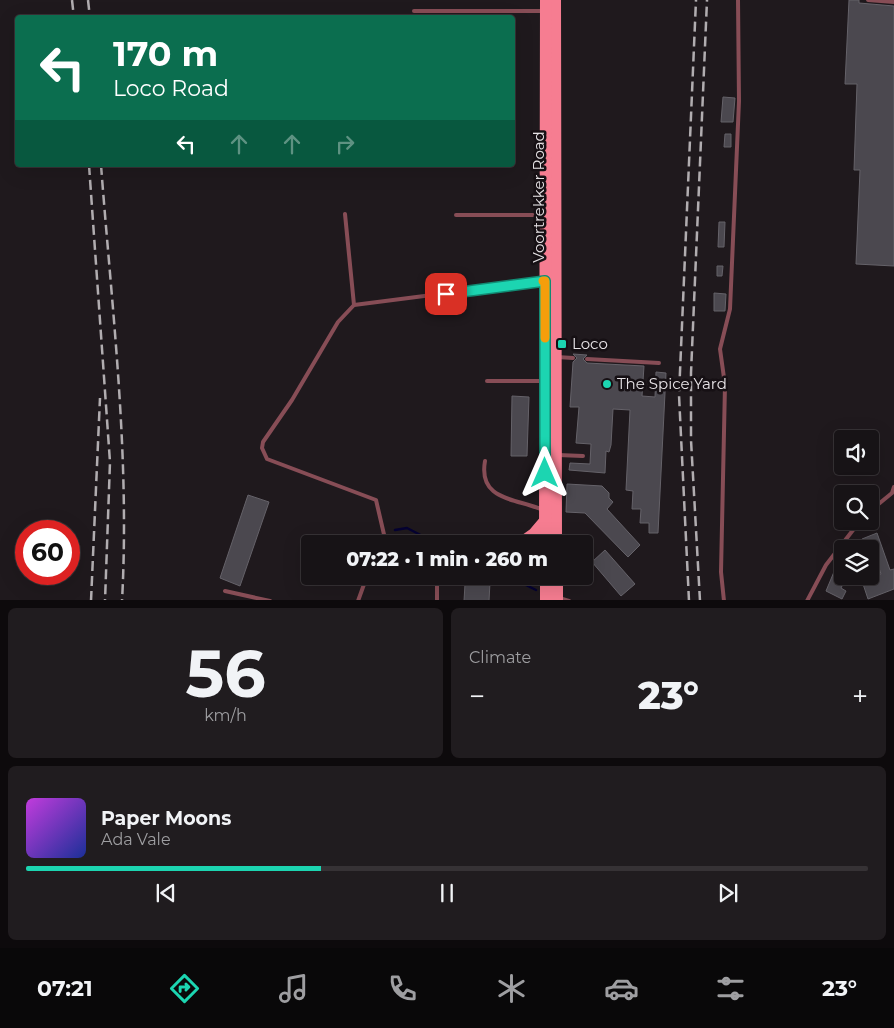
<!DOCTYPE html>
<html lang="en">
<head>
<meta charset="utf-8">
<style>
  body { margin:0; font-family:Montserrat,sans-serif; background:#201c1f; color:#f1f3f6; height:100vh; display:flex; flex-direction:column; font-size:19px; white-space:nowrap }
  * { box-sizing:border-box; margin:0 }
  p { font-size:16px; color:#9e9ea1 }
  .icon { flex:none; width:28px; height:28px; fill:none; stroke:currentColor; stroke-width:2; stroke-linecap:round; stroke-linejoin:round }
  .map { position:relative; height:600px; overflow:hidden }
  .drawer { display:flex; flex-direction:column; gap:8px; padding:8px; background:#0d0a0c; flex:1 }
  .drawer>* { flex:none }
  .top-card { position:absolute; left:15px; top:15px; width:500px; height:152px; border-radius:5px; box-shadow:0 5px 20px #0002,0 0 0 1px #363235; background:#0b6e4f; color:#fff; overflow:hidden }
  .fabs { position:absolute; left:834px; top:430px; display:grid; gap:10px }
  .fabs a { display:grid; place-items:center; width:45px; height:45px; border-radius:5px; background:#171316; box-shadow:0 5px 20px #0002,0 0 0 1px #363235; font-size:25px }
  .speed { position:absolute; left:15px; top:520px; display:flex; gap:10px; font-size:25px; font-weight:700; text-align:center }
  .speed>* { display:grid; place-content:center; width:65px; height:65px; border-radius:50%; background:#171316; box-shadow:0 5px 20px #0002,0 0 0 1px #363235; line-height:1 }
  .speed .limit { border:8px solid #d22; background:#fff; color:#111 }
  .pin { position:absolute; display:grid; place-items:center; width:42px; height:42px; color:#fff; margin:-21px; border-radius:10px; box-shadow:0 2px 8px #0006 }
  .me { position:absolute; width:55px; margin:-28px; rotate:0deg; stroke-linejoin:round; filter:drop-shadow(0 0 4px #0008) }
  .turn { display:flex; align-items:center; gap:18px; height:105px; padding:0 15px; font-size:22px }
  .turn .icon { width:65px; height:65px; stroke-width:2.5 }
  .turn b { display:block; font-size:35px; line-height:42px }
  .lanes { display:flex; align-items:center; height:48px; padding:0 15px; background:#0003; justify-content:center; gap:25px; direction:ltr }
  .lanes .off { opacity:.35 }
  .big { font-size:38px; font-weight:800; line-height:1.1 }
  .drawer .card { flex:1; display:flex; flex-direction:column; justify-content:center; gap:8px; min-width:0; padding:0 18px; border-radius:8px; background:#201c1f }
  .drawer .dial { align-items:center; gap:0 }
  .dial b { font-size:65px; line-height:1 }
  .song { display:flex; align-items:center; gap:15px }
  .cover { width:60px; height:60px; border-radius:8px; background:linear-gradient(135deg,hsl(290 70% 55%),hsl(230 70% 35%)) }
  .played { height:5px; border-radius:2px; background:linear-gradient(90deg,#1cd5b1 35%,#363235 35%) }
  .keys { display:flex; justify-content:space-around; direction:ltr }
  .heat { display:flex; justify-content:space-between; align-items:center; font-size:28px; direction:ltr }
  .drawer .tiles { flex:1; display:grid; gap:8px; grid-template-columns:1fr 1fr }
  .card:last-child { grid-column:span 2 }
  .trip { position:absolute; left:301px; top:535px; width:292px; height:50px; border-radius:5px; background:#171316; box-shadow:0 5px 20px #0002,0 0 0 1px #363235; font-weight:800; line-height:50px; text-align:center }
  .dock { display:flex; height:80px; justify-content:space-around; align-items:center; background:#090809; color:#9e9ea1 }
  .dock .icon { width:35px; height:35px }
  .dock .on { color:#1cd5b1 }
  .dock b { font-size:22px; color:#f1f3f6 }
  .map>svg:first-child { display:block }
  .lines { fill:none; stroke-linecap:round; stroke-linejoin:round }
  .stream { stroke:#050232; stroke-width:2.5 }
  .building { fill:#4b484f; stroke:#656269 }
  .service { stroke:#874d56; stroke-width:4 }
  .primary { stroke:#f67d91; stroke-width:12 }
  .rail { stroke:#b1adb0; stroke-width:2.5; stroke-dasharray:10 5; stroke-linecap:butt }
  .route-casing { stroke:#128a73; stroke-width:12 }
  .route { stroke:#1cd5b1; stroke-width:9 }
  .slow { stroke:#f59e0b; stroke-width:9 }
  .poi-dot { fill:#1cd5b1; stroke:#161014; stroke-width:2 }
  .labels { text-anchor:middle; stroke-width:5; stroke-linejoin:round; paint-order:stroke }
  .street-label { font-size:15px; fill:#e7e3e6; stroke:#161014 }
  .poi-label { font-size:15px; fill:#e7e3e6; stroke:#161014; text-anchor:start }
</style>
</head>
<body>
<div class="map">
<svg width="894" height="601" viewBox="0 0 894 601">
  <rect width="100%" height="100%" fill="#1f191d"/>
  <g class="lines">
    <!-- stream -->
    <g class="stream">
      <polyline points="395,530 407,528 434,542"/>
      <polyline points="508,576 536,590"/>
    </g>
  </g>
  <!-- building -->
  <g class="building">
    <polygon points="849,0 859,0 859,3 894,6 894,266 856,264 860,170 854,170 857,84 845,84"/>
    <polygon points="723,97 735,98 733,122 721,122"/>
    <polygon points="725,134 731,134 731,147 724,147"/>
    <polygon points="719,222 725,222 724,247 718,247"/>
    <polygon points="717,266 723,266 722,276 717,276"/>
    <polygon points="714,293 726,294 725,311 714,311"/>
    <polygon points="573,354 587,355 583,359 587,363 644,366 642,396 655,397 656,372 666,373 658,533 649,533 649,523 640,523 641,509 632,509 633,491 626,490 630,410 613,409 611,445 609,452 606,451 605,473 569,470 570,463 590,464 591,444 576,443 579,407 570,407 573,362 577,358"/>
    <polygon points="512,396 529,397 527,456 511,456"/>
    <polygon points="567,484 602,486 609,493 609,498 613,502 607,509 640,545 628,557 585,513 566,512"/>
    <polygon points="248,495 269,502 240,586 220,578"/>
    <polygon points="877,533 890,570 894,569 894,589 868,599 862,581 881,574 871,544 865,547 862,539"/>
    <polygon points="605,550 635,584 621,596 592,562"/>
    <polygon points="836,567 842,571 842,576 847,576 841,588 846,591 842,599 826,591"/>
    <polygon points="480,582 490,582 489,601 464,601 465,584 480,585"/>
  </g>
  <g class="lines">
    <!-- service -->
    <g class="service">
      <polyline points="868,0 894,2"/>
      <polyline points="414,11 545,11"/>
      <polyline points="345,214 354,305 338,322 292,400 263,442 262,448 267,459 376,500 386,543"/>
      <polyline points="456,215 544,215"/>
      <polyline points="354,305 542,281"/>
      <polyline points="557,357 573,358"/>
      <polyline points="587,359 659,363"/>
      <polyline points="487,381 542,381"/>
      <polyline points="558,455 583,456"/>
      <path d="M485 461C478 501 516 498 543 510"/>
      <polyline points="870,511 892,493 894,487"/>
      <polyline points="384,544 407,542 416,544"/>
      <polyline points="225,591 270,601"/>
      <polyline points="559,598 569,601"/>
      <polyline points="358,601 367,576"/>
      <polyline points="437,601 437,576"/>
      <polyline points="724,601 721,572 725,385 720,349 730,309 739,101 738,0"/>
      <polyline points="807,601 826,565 860,521"/>
    </g>
    <!-- primary -->
    <g class="primary">
      <polyline points="555,0 556,544"/>
      <polyline points="520,544 534,534 545,521"/>
      <polyline points="545,544 546,0"/>
      <polyline points="546,576 546,601"/>
      <polyline points="557,576 557,601"/>
    </g>
    <!-- rail -->
    <g class="rail">
      <polyline points="72,0 74,18"/>
      <polyline points="88,0 90,18"/>
      <polyline points="89,165 110,462 105,601"/>
      <path d="M101 165C112 310 130 455 122 601"/>
      <polyline points="91,601 100,398"/>
      <polyline points="689,601 679,395 696,0"/>
      <polyline points="700,601 691,440 691,373 707,0"/>
    </g>
  </g>
  <g class="lines">
    <defs>
      <polyline id="route" points="446,294 545,281 545,473"/>
    </defs>
    <!-- route casing -->
    <use href="#route" class="route-casing"/>
    <!-- route -->
    <use href="#route" class="route"/>
    <!-- slow -->
    <polyline class="slow" points="543,281 545,281 545,338"/>
  </g>
  <!-- markers -->
  <g class="poi-dot">
    <rect x="557" y="339" width="10" height="10" rx="2.5"/>
    <circle cx="607" cy="384" r="5"/>
  </g>
  <g class="labels">
    <!-- street labels -->
    <g class="street-label">
      <text transform="translate(539 197) rotate(-90)" y="5">Voortrekker Road</text>
    </g>
    <!-- poi labels -->
    <g class="poi-label">
      <text x="572" y="349">Loco</text>
      <text x="617" y="389">The Spice Yard</text>
    </g>
  </g>
</svg>
<div class="fabs">
<a><svg class="icon" aria-label="sound" viewBox="0 0 24 24"><path d="M4 9h4l5-4v14l-5-4H4zM17 9q2 3 0 6"/></svg></a>
<a><svg class="icon" aria-label="search" viewBox="0 0 24 24"><circle cx="10" cy="10" r="6"/><path d="M15 15l6 6"/></svg></a>
<a><svg class="icon" aria-label="layers" viewBox="0 0 24 24"><path d="M12 4l9 5-9 5-9-5zM3 14l9 5 9-5"/></svg></a>
</div>
<div class="speed"><div class="limit">60</div></div>
<div class="pin" style="left:446px;top:294px;background:#d93025"><svg class="icon" aria-label="arrive" viewBox="0 0 24 24"><path d="M6 21V4h12l-3 4 3 4H6"/></svg></div>
<svg class="me" style="left:545px;top:473px" viewBox="-20 -20 40 40"><path d="M0-17L14 15 0 8-14 15z" fill="#1cd5b1" stroke="#fff" stroke-width="4"/></svg>
<div class="trip">07:22 · 1 min · 260 m</div>
<div class="top-card">
<div class="turn"><svg class="icon" aria-label="left" viewBox="0 0 24 24"><path d="M17 20v-9H6M10 6l-5 5 5 5"/></svg><div><b>170 m</b>Loco Road</div></div>
<div class="lanes"><svg class="icon" aria-label="left" viewBox="0 0 24 24"><path d="M17 20v-9H6M10 6l-5 5 5 5"/></svg><svg class="icon off" aria-label="ahead" viewBox="0 0 24 24"><path d="M12 20V5M6 11l6-6 6 6"/></svg><svg class="icon off" aria-label="ahead" viewBox="0 0 24 24"><path d="M12 20V5M6 11l6-6 6 6"/></svg><svg class="icon off" aria-label="right" viewBox="0 0 24 24"><path d="M7 20v-9h11M14 6l5 5-5 5"/></svg></div>
</div>
</div>
<section class="drawer">
<div class="tiles">
<div class="card dial"><b>56</b><p>km/h</p></div>
<div class="card"><p>Climate</p>
<div class="heat"><a>−</a><b class="big">23°</b><a>+</a></div>
</div>
<div class="card">
<div class="song"><i class="cover"></i><div><b>Paper Moons</b><p>Ada Vale</p></div></div>
<div class="played"></div>
<div class="keys"><svg class="icon" aria-label="previous" viewBox="0 0 24 24"><path d="M18 5L8 12l10 7zM5 5v14"/></svg><svg class="icon" aria-label="pause" viewBox="0 0 24 24"><path d="M8 5v14M16 5v14"/></svg><svg class="icon" aria-label="next" viewBox="0 0 24 24"><path d="M6 5l10 7-10 7zM19 5v14"/></svg></div>
</div>
</div>
</section>
<nav class="dock">
<b>07:21</b>
<svg class="icon on" aria-label="directions" viewBox="0 0 24 24"><path d="M12 3l9 9-9 9-9-9zM9 14v-3h6M13 9l2 2-2 2"/></svg>
<svg class="icon" aria-label="music" viewBox="0 0 24 24"><path d="M9 18V5l10-2v13"/><circle cx="6" cy="18" r="3"/><circle cx="16" cy="16" r="3"/></svg>
<svg class="icon" aria-label="phone" viewBox="0 0 24 24"><path d="M5 4h4l2 5-3 2q2 4 5 5l2-3 5 2v4C11 20 4 13 5 4z"/></svg>
<svg class="icon" aria-label="climate" viewBox="0 0 24 24"><path d="M12 3v18M4 7l16 10M4 17L20 7"/></svg>
<svg class="icon" aria-label="car" viewBox="0 0 24 24"><path d="M5 17H2v-5l4-1 3-4h7l3 4 3 1v5h-3M9 17h6M6 11h13"/><circle cx="7" cy="17" r="2"/><circle cx="17" cy="17" r="2"/></svg>
<svg class="icon" aria-label="filters" viewBox="0 0 24 24"><path d="M4 7h16M4 17h16"/><circle cx="9" cy="7" r="2"/><circle cx="15" cy="17" r="2"/></svg>
<b>23°</b>
</nav>
</body>
</html>
